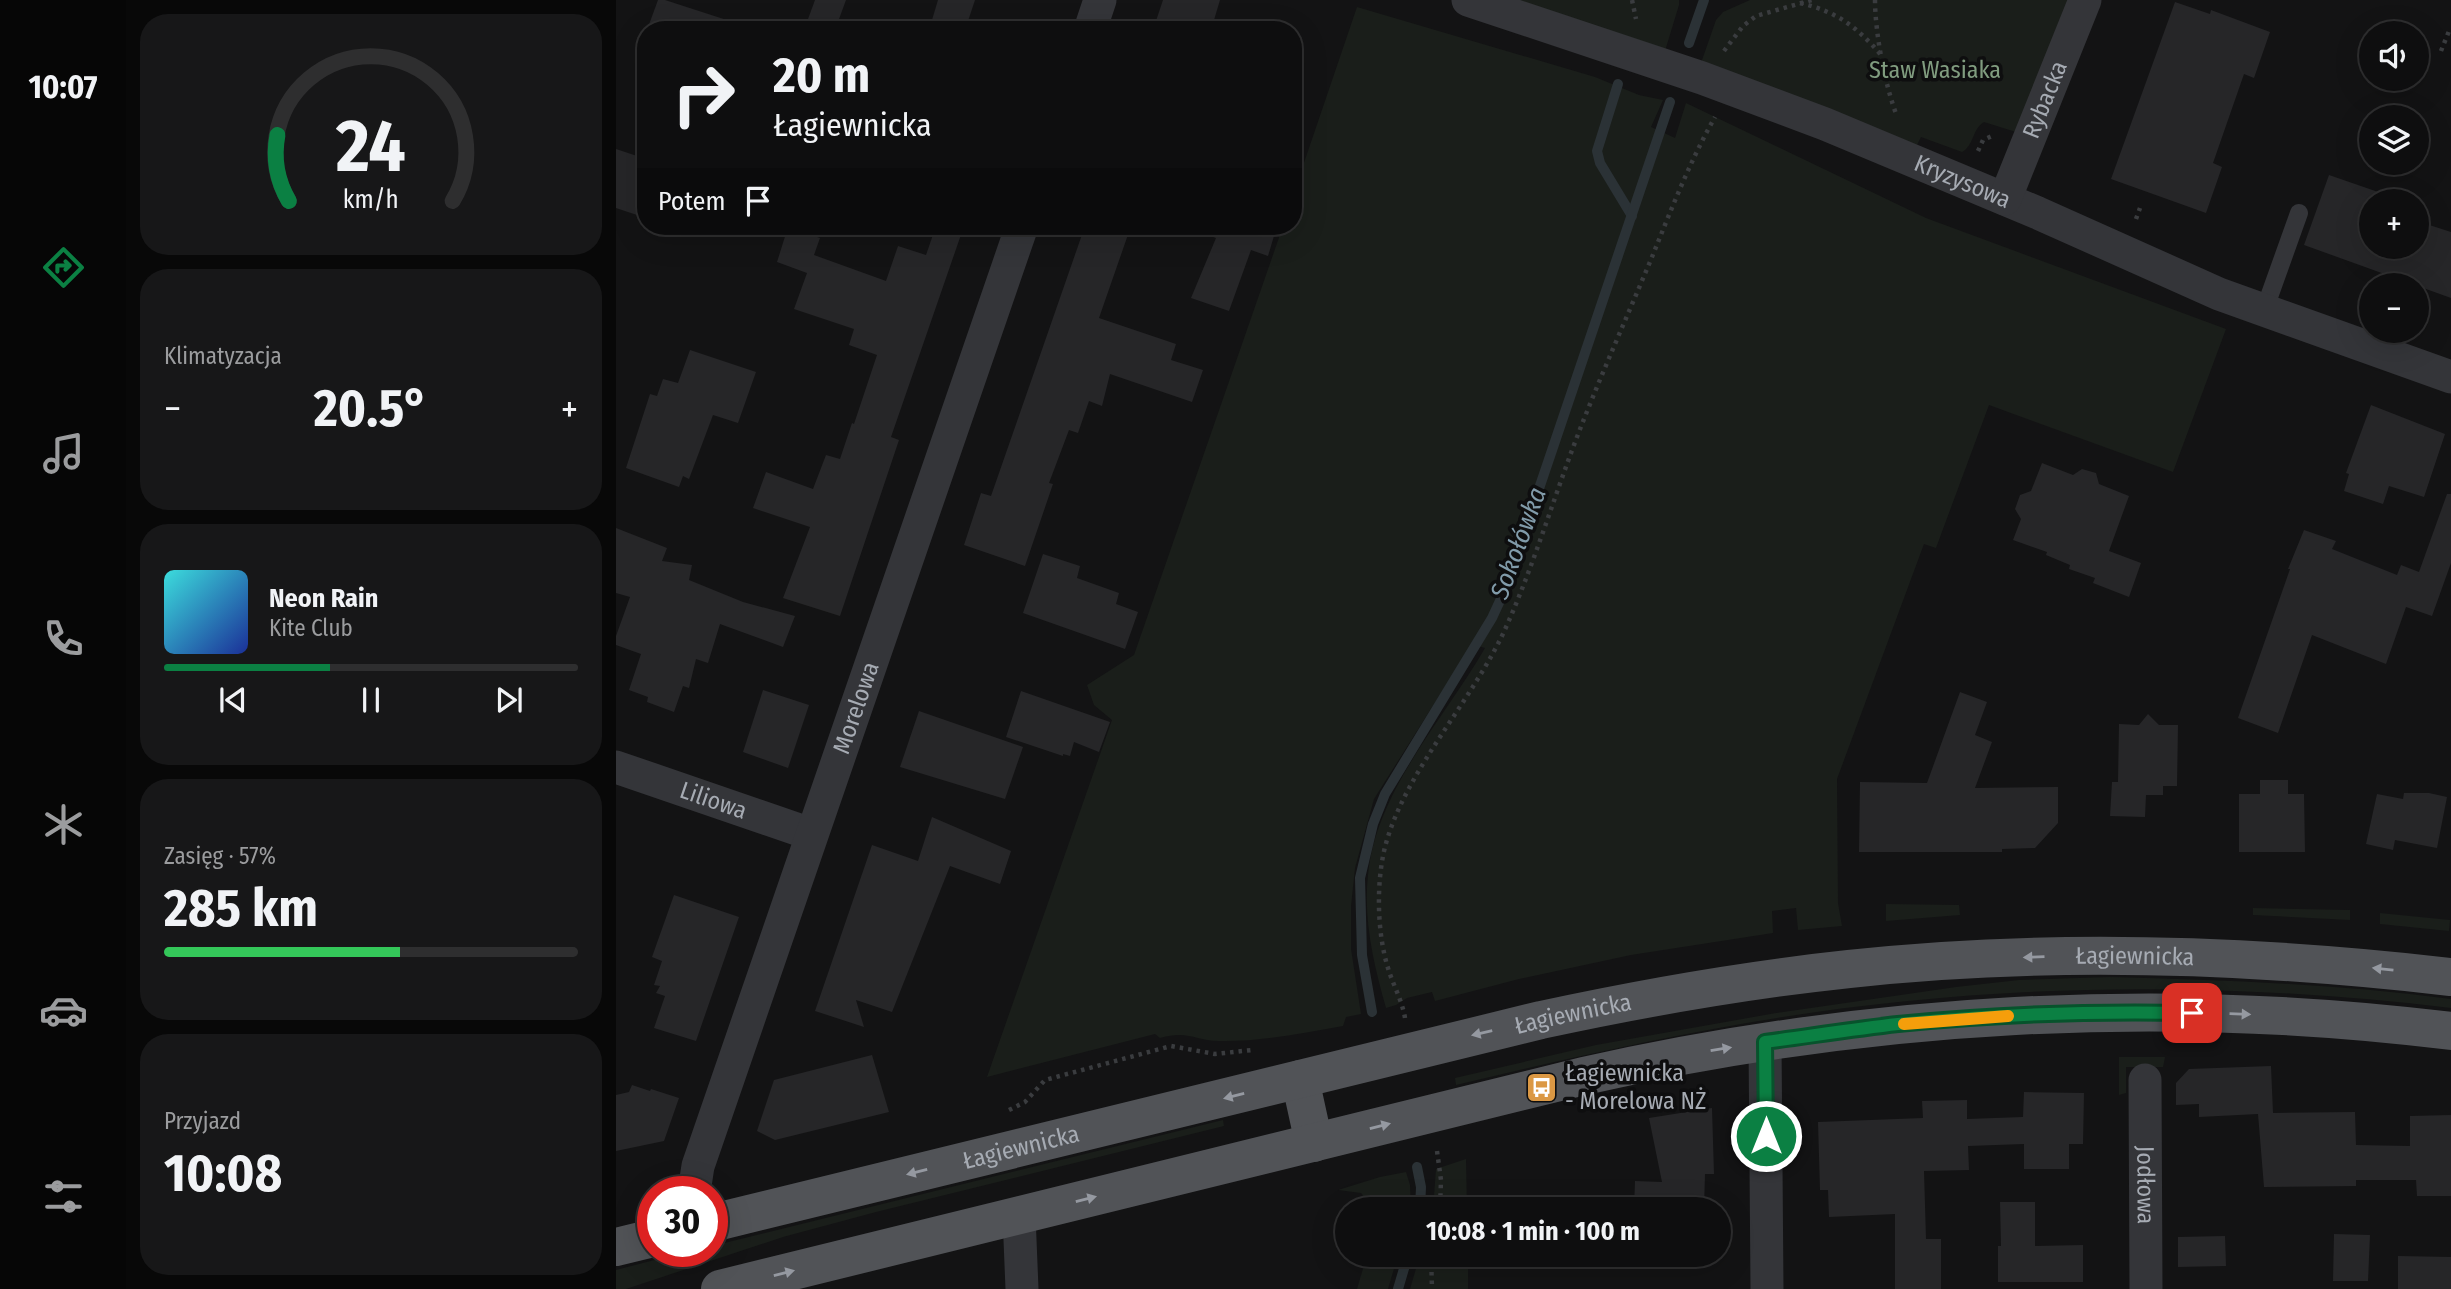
<!DOCTYPE html>
<html lang="pl">
<head>
<meta charset="utf-8">
<style>
  body { margin:0; font-family:"Fira Sans Condensed",sans-serif; background:#171718; color:#f1f3f6; height:100vh; display:flex; flex-direction:column; font-size:26px; white-space:nowrap }
  * { box-sizing:border-box; margin:0 }
  p { font-size:23px; color:#9b9c9e }
  .icon { flex:none; width:38px; height:38px; fill:none; stroke:currentColor; stroke-width:2; stroke-linecap:round; stroke-linejoin:round }
  .map { position:relative; flex:1; overflow:hidden }
  .sheet { display:flex; flex-direction:column; gap:14px; padding:14px; background:#080808; width:490px }
  .sheet>* { flex:none }
  .banner { position:absolute; left:21px; top:21px; width:665px; height:214px; border-radius:28px; box-shadow:0 7px 28px #0002,0 0 0 2px #2e2e2f; background:#0e0e0f; color:#f1f3f6; overflow:hidden }
  .fabs { position:absolute; left:1743px; top:21px; display:grid; gap:14px }
  .fabs a { display:grid; place-items:center; width:70px; height:70px; border-radius:50%; background:#0e0e0f; box-shadow:0 7px 28px #0002,0 0 0 2px #2e2e2f; font-size:35px }
  .speed { position:absolute; left:21px; top:1176px; display:flex; gap:14px; font-size:35px; font-weight:700; text-align:center }
  .speed>* { display:grid; place-content:center; width:91px; height:91px; border-radius:50%; background:#0e0e0f; box-shadow:0 7px 28px #0002,0 0 0 2px #2e2e2f; line-height:1 }
  .speed .limit { border:10px solid #d22; background:#fff; color:#111 }
  .pin { position:absolute; display:grid; place-items:center; width:60px; height:60px; color:#fff; margin:-30px; border-radius:14px; box-shadow:0 4px 10px #0006 }
  .me { position:absolute; width:77px; margin:-38px; rotate:0deg; stroke-linejoin:round; filter:drop-shadow(0 0 5px #0008) }
  .turn { display:flex; align-items:center; gap:24px; height:147px; padding:0 21px; font-size:32px }
  .turn .icon { width:91px; height:91px; stroke-width:2.5 }
  .turn b { display:block; font-size:49px; line-height:60px }
  .then { display:flex; align-items:center; height:66px; padding:0 21px; background:#0003; gap:14px; font-size:26px }
  .big { font-size:52px; font-weight:700; line-height:1.1 }
  .sheet .widget { flex:1; display:flex; flex-direction:column; justify-content:center; gap:10px; min-width:0; padding:0 24px; border-radius:28px; background:#171718 }
  .sheet .dial { align-items:center; gap:0 }
  .dial svg { height:182px; overflow:visible; fill:none; stroke:#2e2e2f; stroke-width:7; stroke-linecap:round; text-anchor:middle }
  .dial text { fill:#f1f3f6; stroke:none }
  .song { display:flex; align-items:center; gap:21px }
  .cover { width:84px; height:84px; border-radius:10px; background:linear-gradient(135deg,hsl(180 70% 55%),hsl(230 70% 35%)) }
  .played { height:7px; border-radius:4px; background:linear-gradient(90deg,#0b8043 40%,#2e2e2f 40%) }
  .keys { display:flex; justify-content:space-around; direction:ltr }
  .heat { display:flex; justify-content:space-between; align-items:center; font-size:38px; direction:ltr }
  .charge { height:10px; border-radius:5px; background:linear-gradient(90deg,#34c759 57%,#2e2e2f 0) }
  .trip { position:absolute; left:719px; top:1197px; width:396px; height:70px; border-radius:35px; background:#0e0e0f; box-shadow:0 7px 28px #0002,0 0 0 2px #2e2e2f; font-weight:700; line-height:70px; text-align:center }
  main { display:flex; flex:1; min-height:0 }
  .menu { display:flex; flex-direction:column; width:126px; justify-content:space-around; align-items:center; background:#060606; color:#9b9c9e }
  .menu .icon { width:49px; height:49px }
  .menu .current { color:#0b8043 }
  .menu b { font-size:32px; color:#f1f3f6 }
  .map>svg:first-child { display:block }
  .green { fill:#1a1e1a }
  .lines { fill:none; stroke-linecap:round; stroke-linejoin:round }
  .stream { stroke:#2b3236; stroke-width:10 }
  .building { fill:#262628 }
  .path { stroke:#3a3c3f; stroke-width:4.5; stroke-dasharray:3.5 5; stroke-linecap:butt }
  .lane { stroke:#343539; stroke-width:18 }
  .street { stroke:#343539; stroke-width:33 }
  .primary { stroke:#515357; stroke-width:38 }
  .oneway { fill:#9599a1 }
  .route-casing { stroke:#07532c; stroke-width:18 }
  .route { stroke:#0b8043; stroke-width:12 }
  .slow { stroke:#f59e0b; stroke-width:12 }
  .labels { text-anchor:middle; stroke-width:7; stroke-linejoin:round; paint-order:stroke }
  .park-label { font-size:24px; fill:#809c7f; stroke:#0e0e0f }
  .street-label { font-size:24px; fill:#a6abb3; stroke:#0e0e0f }
  .poi-label { font-size:24px; fill:#a6abb3; stroke:#0e0e0f; text-anchor:start }
  .water-label { font-size:26px; font-style:italic; fill:#819baa; stroke:#0e0e0f }
</style>
</head>
<body>
<main>
<nav class="menu">
<b>10:07</b>
<svg class="icon current" aria-label="directions" viewBox="0 0 24 24"><path d="M12 3l9 9-9 9-9-9zM9 14v-3h6M13 9l2 2-2 2"/></svg>
<svg class="icon" aria-label="music" viewBox="0 0 24 24"><path d="M9 18V5l10-2v13"/><circle cx="6" cy="18" r="3"/><circle cx="16" cy="16" r="3"/></svg>
<svg class="icon" aria-label="phone" viewBox="0 0 24 24"><path d="M5 4h4l2 5-3 2q2 4 5 5l2-3 5 2v4C11 20 4 13 5 4z"/></svg>
<svg class="icon" aria-label="climate" viewBox="0 0 24 24"><path d="M12 3v18M4 7l16 10M4 17L20 7"/></svg>
<svg class="icon" aria-label="car" viewBox="0 0 24 24"><path d="M5 17H2v-5l4-1 3-4h7l3 4 3 1v5h-3M9 17h6M6 11h13"/><circle cx="7" cy="17" r="2"/><circle cx="17" cy="17" r="2"/></svg>
<svg class="icon" aria-label="filters" viewBox="0 0 24 24"><path d="M4 7h16M4 17h16"/><circle cx="9" cy="7" r="2"/><circle cx="15" cy="17" r="2"/></svg>
</nav>
<section class="sheet">
<div class="widget dial"><svg viewBox="0 0 100 80">
<path d="M14 69A42 42 0 1 1 86 69"/>
<path d="M14 69A42 42 0 0 1 9 40" stroke="#0b8043"/>
<text x="50" y="56" font-size="32" font-weight="700">24</text>
<text x="50" y="72" font-size="11">km/h</text>
</svg></div>
<div class="widget"><p>Klimatyzacja</p>
<div class="heat"><a>−</a><b class="big">20.5°</b><a>+</a></div>
</div>
<div class="widget">
<div class="song"><i class="cover"></i><div><b>Neon Rain</b><p>Kite Club</p></div></div>
<div class="played"></div>
<div class="keys"><svg class="icon" aria-label="previous" viewBox="0 0 24 24"><path d="M18 5L8 12l10 7zM5 5v14"/></svg><svg class="icon" aria-label="pause" viewBox="0 0 24 24"><path d="M8 5v14M16 5v14"/></svg><svg class="icon" aria-label="next" viewBox="0 0 24 24"><path d="M6 5l10 7-10 7zM19 5v14"/></svg></div>
</div>
<div class="widget"><p>Zasięg · 57%</p><b class="big">285 km</b><div class="charge"></div></div>
<div class="widget"><p>Przyjazd</p><b class="big">10:08</b></div>
</section>
<div class="map">
<svg width="1835" height="1289" viewBox="0 0 1835 1289">
  <rect width="100%" height="100%" fill="#131314"/>
  <!-- green -->
  <g class="green">
    <polygon points="896,0 1063,0 1063,5 1049,51"/>
    <path d="M1134 0H1452L1400 132 1368 122C1356 129 1358 146 1346 152L1305 137 1301 145 1085 63 1100 20 1107 12Z"/>
    <path d="M741 7 979 77 1023 95 1047 100 1035 127 1059 138 1070 103 1310 218 1610 329 1557 472 1373 405 1320 548 1308 544 1221 779 1222 903 1226 926 1182 930 1180 908 1156 911 1157 933 1015 955 903 979 819 1001 816 992 791 998 780 1005 770 1008C758 965 747 920 752 875 760 791 828 719 869 648L856 644 758 799 739 868 735 906V949L745 1014 730 1017 727 1026C686 1033 644 1042 603 1041 579 1041 573 1030 544 1038L539 1034 371 1077 496 720 478 705 471 685 518 655 667 226H677V195Z"/>
    <polygon points="1270,904 1343,905 1344,915 1270,921"/>
    <polygon points="1637,908 1734,910 1734,920 1637,915"/>
    <polygon points="1764,913 1834,920 1833,931 1764,924"/>
    <path d="M1494 977C1608 980 1722 984 1835 999V1008C1612 981 1382 982 1161 1018 1053 1035 946 1060 840 1085L839 1078 980 1045 1160 1013 1340 987 1403 980Z"/>
    <polygon points="1503,1057 1549,1057 1547,1067 1510,1067 1510,1093 1503,1095"/>
    <polygon points="607,1120 608,1126 260,1212 167,1237 10,1289 0,1289 0,1270 73,1251 96,1251 96,1246"/>
    <polygon points="850,1159 851,1209 817,1209 820,1169"/>
    <polygon points="790,1172 794,1185 795,1209 759,1209 745,1193 722,1190 764,1177"/>
    <polygon points="751,1255 782,1255 772,1289 741,1289"/>
    <polygon points="804,1255 852,1255 852,1289 794,1289"/>
  </g>
  <g class="lines">
    <!-- stream -->
    <g class="stream">
      <polyline points="1073,43 1088,0"/>
      <polyline points="1002,84 981,151 984,163 1016,216"/>
      <polyline points="756,1012 746,955 744,878 757,824 769,794 876,618 888,592 1054,102"/>
      <polyline points="801,1167 805,1187 804,1209"/>
      <polyline points="782,1289 792,1255"/>
    </g>
  </g>
  <!-- building -->
  <g class="building">
    <polygon points="42,0 49,0 123,24 122,30 31,30"/>
    <polygon points="199,0 230,0 219,30 188,30"/>
    <polygon points="322,0 359,0 349,30 313,30"/>
    <polygon points="547,0 604,0 595,30 537,30"/>
    <polygon points="1559,2 1594,14 1595,10 1654,32 1638,78 1628,74 1597,163 1606,167 1590,213 1495,179"/>
    <polygon points="0,149 30,159 30,218 0,208"/>
    <polygon points="1713,175 1768,194 1765,201 1755,201 1755,247 1801,247 1801,221 1835,232 1835,298 1688,245"/>
    <polygon points="320,226 348,226 275,437 283,440 224,616 167,598 194,527 137,508 150,472 197,489 210,455 224,459 236,423 238,424 261,355 233,345 238,329 178,309 191,273 161,262 172,227 204,238 198,255 270,281 282,246 310,255"/>
    <polygon points="469,226 515,226 483,318 560,344 555,360 587,370 576,402 494,374 486,406 473,401 462,433 453,430 433,483 437,484 409,566 348,545 365,493 375,496"/>
    <polygon points="578,226 661,226 652,256 635,250 613,311 575,298 600,238 578,230"/>
    <polygon points="74,350 140,372 122,423 97,415 73,479 67,476 63,487 10,468 34,394 41,396 47,379 62,383"/>
    <polygon points="1755,405 1829,434 1808,497 1773,486 1767,504 1728,491 1733,474 1730,473"/>
    <polygon points="1426,463 1457,475 1466,469 1480,473 1483,484 1513,496 1493,551 1525,563 1513,597 1477,583 1479,578 1453,569 1454,565 1430,555 1431,552 1397,540 1405,519 1399,509 1404,495 1415,491"/>
    <polygon points="1831,494 1835,494 1835,563 1816,616 1790,607 1770,664 1696,635 1662,733 1622,718 1674,569 1672,569 1688,530 1720,541 1716,549 1781,575 1785,565 1803,572"/>
    <polygon points="0,528 51,548 46,561 76,565 73,580 127,602 179,616 167,647 104,624 92,663 80,659 73,688 67,686 58,712 31,702 32,697 13,690 25,654 0,645 0,636 14,597 0,593"/>
    <polygon points="427,554 464,566 461,578 503,593 500,604 522,612 509,649 407,613"/>
    <polygon points="147,690 193,705 172,768 127,752"/>
    <polygon points="405,691 494,722 483,752 458,742 454,756 447,754 447,756 390,737"/>
    <polygon points="1344,692 1371,702 1359,735 1376,742 1359,788 1442,787 1442,823 1419,848 1386,849 1386,852 1243,852 1244,782 1311,783"/>
    <polygon points="303,711 407,747 389,799 284,767"/>
    <polygon points="1532,714 1543,725 1562,725 1561,786 1547,786 1547,795 1530,795 1529,817 1494,816 1496,782 1502,782 1503,724 1523,725"/>
    <polygon points="1644,780 1672,780 1672,794 1688,794 1689,852 1623,852 1623,794 1644,794"/>
    <polygon points="1788,793 1813,793 1831,797 1821,848 1779,840 1777,850 1750,844 1761,794 1787,799"/>
    <polygon points="316,817 395,851 384,884 334,866 276,1012 240,1000 248,1027 199,1011 256,845 302,861"/>
    <polygon points="58,895 123,917 80,1041 38,1028 49,996 40,993 44,986 38,985 46,961 36,957"/>
    <polygon points="256,1055 273,1112 159,1140 141,1131 158,1080"/>
    <polygon points="1655,1066 1657,1113 1739,1112 1740,1145 1794,1146 1794,1116 1835,1115 1835,1196 1801,1196 1800,1180 1740,1180 1740,1186 1648,1187 1642,1114 1583,1117 1583,1104 1560,1105 1560,1083 1573,1069"/>
    <polygon points="16,1085 34,1091 35,1089 63,1098 48,1141 0,1151 0,1095 13,1092"/>
    <polygon points="1408,1092 1468,1093 1467,1144 1453,1144 1453,1169 1408,1169 1408,1144 1352,1146 1353,1170 1308,1171 1310,1239 1325,1239 1325,1289 1279,1289 1279,1214 1213,1217 1212,1190 1204,1190 1202,1122 1307,1118 1306,1101 1351,1100 1351,1119 1407,1117"/>
    <polygon points="1096,1108 1098,1174 1089,1174 1088,1209 1018,1209 1019,1181 1046,1182 1033,1118"/>
    <polygon points="1384,1202 1419,1202 1419,1246 1467,1245 1467,1282 1382,1282 1382,1246 1385,1246"/>
    <polygon points="1718,1234 1754,1235 1752,1281 1717,1281"/>
    <polygon points="1609,1236 1610,1266 1562,1267 1562,1237"/>
    <polygon points="1782,1256 1835,1257 1835,1289 1782,1289"/>
  </g>
  <g class="lines">
    <!-- path -->
    <g class="path">
      <polyline points="1016,0 1020,19"/>
      <path d="M1259 0C1259 32 1269 86 1281 116"/>
      <path d="M1184 3C1222 12 1241 27 1266 56"/>
      <polyline points="1108,51 1127,26 1140,16 1196,0"/>
      <polyline points="1825,51 1833,31"/>
      <polyline points="1362,151 1367,140 1376,136"/>
      <polyline points="1520,219 1524,208"/>
      <path d="M789 1018C786 1000 777 985 772 968 761 933 760 883 769 847 789 770 858 700 891 625 918 564 937 500 961 437 984 377 1011 317 1036 257 1055 210 1074 161 1099 117"/>
      <polyline points="393,1110 409,1102 429,1080 555,1046 599,1054 636,1050"/>
      <polyline points="821,1151 825,1180 824,1209"/>
      <polyline points="815,1255 816,1289"/>
    </g>
    <!-- lane -->
    <polyline class="lane" points="1648,311 1683,213"/>
    <!-- street -->
    <g class="street">
      <path id="s1" d="M852 0 1086 78 1209 124 1422 213 1603 294 1835 377"/>
      <polyline points="474,30 484,0"/>
      <path id="s2" d="M1389 199 1469 0"/>
      <path id="s3" d="M0 767 195 834"/>
      <polyline points="1149,1042 1151,1289"/>
      <path id="s4" d="M1529 1080 1530 1289"/>
      <path id="s5" d="M78 1192 82 1166 406 226"/>
      <polyline points="403,1215 406,1289"/>
    </g>
    <!-- primary -->
    <g class="primary">
      <polyline points="684,1079 698,1143"/>
      <path id="s6" d="M96 1223 925 1020C1027 998 1129 980 1233 969 1433 947 1635 954 1835 977"/>
      <polyline points="0,1247 37,1238"/>
      <path d="M104 1289 968 1076C1252 1012 1545 995 1835 1031"/>
    </g>
  </g>
  <!-- one-way arrows -->
  <defs><path id="oneway-solid" d="M-6-.8H1V-3.2L6.5 0L1 3.2V.8H-6Z" transform="scale(1.75)"/></defs>
  <g class="oneway">
    <use href="#oneway-solid" transform="translate(1418 957) rotate(178)"/>
    <use href="#oneway-solid" transform="translate(1767 969) rotate(-174)"/>
    <use href="#oneway-solid" transform="translate(1624 1014) rotate(2)"/>
    <use href="#oneway-solid" transform="translate(866 1033) rotate(167)"/>
    <use href="#oneway-solid" transform="translate(1105 1049) rotate(-9)"/>
    <use href="#oneway-solid" transform="translate(618 1096) rotate(166)"/>
    <use href="#oneway-solid" transform="translate(764 1126) rotate(-14)"/>
    <use href="#oneway-solid" transform="translate(301 1172) rotate(166)"/>
    <use href="#oneway-solid" transform="translate(470 1199) rotate(-14)"/>
    <use href="#oneway-solid" transform="translate(168 1273) rotate(-14)"/>
  </g>
  <g class="lines">
    <defs>
      <path id="route" d="M1150 1136 1149 1042C1194 1036 1238 1029 1282 1024 1379 1014 1478 1011 1576 1013"/>
    </defs>
    <!-- route casing -->
    <use href="#route" class="route-casing"/>
    <!-- route -->
    <use href="#route" class="route"/>
    <!-- slow -->
    <polyline class="slow" points="1288,1024 1392,1016"/>
  </g>
  <!-- icons -->
  <defs>
    <symbol id="bus-square" viewBox="-11 -11 22 22"><rect x="-9" y="-9" width="18" height="18" rx="4" fill="#db9844" stroke="#0e0e0f"/><path d="M-5-6H5V4H4V6H2V4H-2V6H-4V4H-5ZM-3.5-4V0h7V-4ZM-3.5 1.2v1.5H-2V1.2ZM2 1.2v1.5H3.5V1.2Z" fill="#fff"/></symbol>
  </defs>
  <g fill-rule="evenodd">
    <use href="#bus-square" x="908" y="1070" width="35" height="35"/>
  </g>
  <g class="labels">
    <!-- park labels -->
    <g class="park-label">
      <text x="1319" y="78">Staw Wasiaka</text>
    </g>
    <!-- street labels -->
    <g class="street-label">
      <text dy="8" stroke="none"><textPath href="#s2" startOffset="107">Rybacka</textPath></text>
      <text dy="8" stroke="none"><textPath href="#s1" startOffset="527">Kryzysowa</textPath></text>
      <text dy="8" stroke="none"><textPath href="#s5" startOffset="511">Morelowa</textPath></text>
      <text dy="8" stroke="none"><textPath href="#s3" startOffset="103">Liliowa</textPath></text>
      <text dy="8" stroke="none"><textPath href="#s6" startOffset="1452">Łagiewnicka</textPath></text>
      <text dy="8" stroke="none"><textPath href="#s6" startOffset="886">Łagiewnicka</textPath></text>
      <text dy="8" stroke="none"><textPath href="#s6" startOffset="318">Łagiewnicka</textPath></text>
      <text dy="8" stroke="none"><textPath href="#s4" startOffset="105">Jodłowa</textPath></text>
    </g>
    <!-- poi labels -->
    <g class="poi-label">
      <text x="949" y="1081">Łagiewnicka<tspan x="949" dy="28">- Morelowa NŻ</tspan></text>
    </g>
    <!-- water labels -->
    <g class="water-label">
      <text transform="translate(902 543) rotate(-70)" y="9">Sokołówka</text>
    </g>
  </g>
</svg>
<div class="fabs">
<a><svg class="icon" aria-label="sound" viewBox="0 0 24 24"><path d="M4 9h4l5-4v14l-5-4H4zM17 9q2 3 0 6"/></svg></a>
<a><svg class="icon" aria-label="layers" viewBox="0 0 24 24"><path d="M12 4l9 5-9 5-9-5zM3 14l9 5 9-5"/></svg></a>
<a>+</a>
<a>−</a>
</div>
<div class="speed"><div class="limit">30</div></div>
<div class="pin" style="left:1576px;top:1013px;background:#d93025"><svg class="icon" aria-label="arrive" viewBox="0 0 24 24"><path d="M6 21V4h12l-3 4 3 4H6"/></svg></div>
<svg class="me" style="left:1150px;top:1136px" viewBox="-20 -20 40 40"><circle r="17" fill="#0b8043" stroke="#fff" stroke-width="3"/><path d="M0-11L8 9 0 5-8 9z" fill="#fff"/></svg>
<div class="trip">10:08 · 1 min · 100 m</div>
<div class="banner">
<div class="turn"><svg class="icon" aria-label="right" viewBox="0 0 24 24"><path d="M7 20v-9h11M14 6l5 5-5 5"/></svg><div><b>20 m</b>Łagiewnicka</div></div>
<div class="then">Potem<svg class="icon" aria-label="arrive" viewBox="0 0 24 24"><path d="M6 21V4h12l-3 4 3 4H6"/></svg></div>
</div>
</div>
</main>
</body>
</html>
